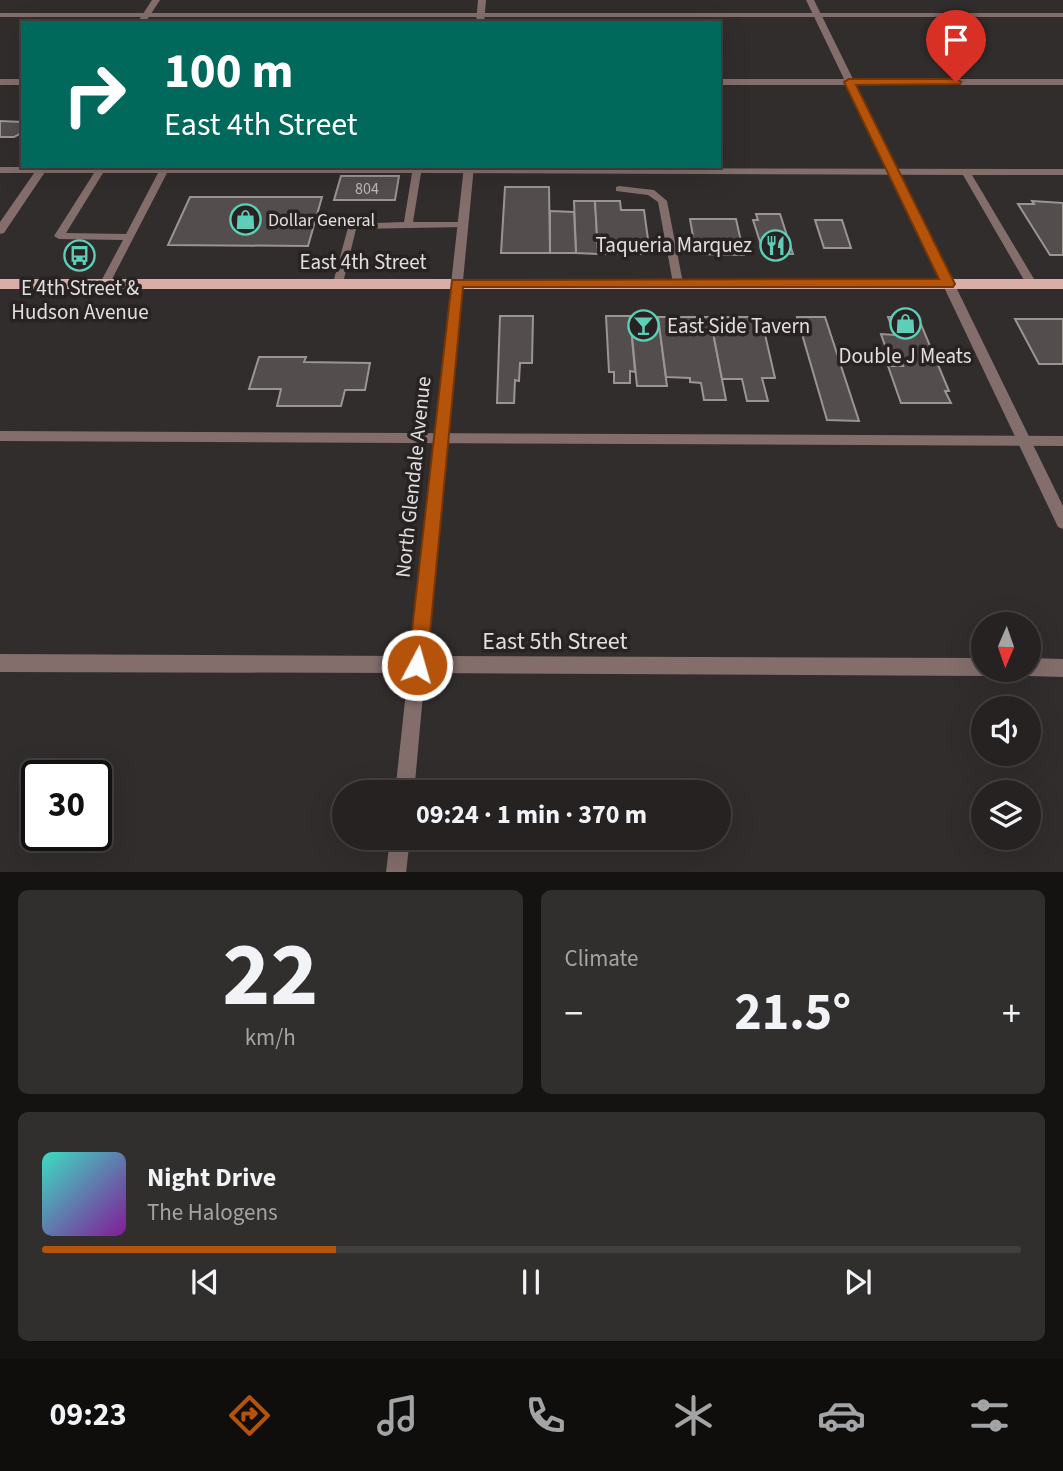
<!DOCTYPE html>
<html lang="en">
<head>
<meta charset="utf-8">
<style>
  body { margin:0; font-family:"Source Sans 3",sans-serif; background:#312f2e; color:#f1f3f6; height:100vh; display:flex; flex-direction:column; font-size:26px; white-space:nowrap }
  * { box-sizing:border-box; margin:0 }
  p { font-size:23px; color:#a3a4a5 }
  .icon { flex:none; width:38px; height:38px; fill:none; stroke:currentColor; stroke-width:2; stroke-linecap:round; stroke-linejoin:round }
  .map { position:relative; height:872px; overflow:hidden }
  .details { display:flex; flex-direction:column; gap:18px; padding:18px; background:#141312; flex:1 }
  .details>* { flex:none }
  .hud { position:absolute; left:21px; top:21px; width:700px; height:147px; border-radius:0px; box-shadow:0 7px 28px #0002,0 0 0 2px #423f3f; background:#00695c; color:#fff; overflow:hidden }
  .needle { width:46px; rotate:182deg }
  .controls { position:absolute; left:971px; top:612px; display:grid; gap:14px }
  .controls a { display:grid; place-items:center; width:70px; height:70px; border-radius:50%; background:#252221; box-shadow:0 7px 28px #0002,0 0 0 2px #423f3f; font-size:35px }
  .speed { position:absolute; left:21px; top:760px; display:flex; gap:14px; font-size:35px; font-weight:700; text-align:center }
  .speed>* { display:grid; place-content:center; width:91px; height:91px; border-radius:50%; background:#252221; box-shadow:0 7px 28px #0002,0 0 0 2px #423f3f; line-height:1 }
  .speed .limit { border:4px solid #111; border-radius:10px; background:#fff; color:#111 }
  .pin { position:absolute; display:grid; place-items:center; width:60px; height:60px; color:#fff; margin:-72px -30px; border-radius:50% 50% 50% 0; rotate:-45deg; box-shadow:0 0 7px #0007 }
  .pin .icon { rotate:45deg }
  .me { position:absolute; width:77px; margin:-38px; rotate:6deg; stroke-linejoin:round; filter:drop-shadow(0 0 5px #0008) }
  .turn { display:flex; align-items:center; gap:24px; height:147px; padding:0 28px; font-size:32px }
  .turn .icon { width:91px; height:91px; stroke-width:2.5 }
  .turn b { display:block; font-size:49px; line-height:60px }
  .big { font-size:52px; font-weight:700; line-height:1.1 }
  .details .card { flex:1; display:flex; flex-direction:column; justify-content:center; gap:10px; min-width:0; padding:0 24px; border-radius:10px; background:#312f2e }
  .details .dial { align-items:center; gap:0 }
  .dial b { font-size:91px; line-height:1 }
  .song { display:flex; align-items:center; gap:21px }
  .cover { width:84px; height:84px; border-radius:10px; background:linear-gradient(135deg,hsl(170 70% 55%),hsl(290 70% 35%)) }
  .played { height:7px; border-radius:4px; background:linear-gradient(90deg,#b45309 30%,#423f3f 30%) }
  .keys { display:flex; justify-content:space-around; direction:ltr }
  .heat { display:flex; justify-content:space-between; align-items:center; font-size:38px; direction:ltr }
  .details .tiles { flex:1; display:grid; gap:18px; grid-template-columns:1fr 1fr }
  .card:last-child { grid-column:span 2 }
  .trip { position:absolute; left:332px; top:780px; width:399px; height:70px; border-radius:35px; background:#252221; box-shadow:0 7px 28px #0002,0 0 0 2px #423f3f; font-weight:700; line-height:70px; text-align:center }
  .menu { display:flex; height:112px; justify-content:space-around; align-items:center; background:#0f0e0d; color:#a3a4a5 }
  .menu .icon { width:49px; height:49px }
  .menu .on { color:#b45309 }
  .menu b { font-size:32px; color:#f1f3f6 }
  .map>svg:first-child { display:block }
  .building { fill:#534d4d; stroke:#9a9493; stroke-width:2 }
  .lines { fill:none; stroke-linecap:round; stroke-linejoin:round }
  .service { fill:#836e6b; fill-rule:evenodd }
  .minor { fill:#836e6b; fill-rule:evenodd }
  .tertiary { fill:#836e6b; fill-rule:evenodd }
  .primary { fill:#d8aea7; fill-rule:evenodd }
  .route { fill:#b45309; stroke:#753606; stroke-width:2 }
  .labels { text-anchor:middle; stroke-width:7; stroke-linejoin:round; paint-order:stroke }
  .far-number-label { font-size:16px; fill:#bebaba }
  .far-poi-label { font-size:18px; fill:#e1dede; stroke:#282322; text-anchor:start }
  .poi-label { font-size:21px; fill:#e1dede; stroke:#282322 }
  .street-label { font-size:21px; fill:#e1dede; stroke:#282322 }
  .near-street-label { font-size:24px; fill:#e1dede; stroke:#282322 }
</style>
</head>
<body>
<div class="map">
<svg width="1063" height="873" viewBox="0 0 1063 873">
  <rect width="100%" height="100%" fill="#312d2c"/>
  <!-- building -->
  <g class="building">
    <polygon points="0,121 23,122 23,132 14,137 0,137"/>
    <polygon points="341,176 399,176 395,200 334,200"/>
    <polygon points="505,187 549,187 550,253 501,253"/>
    <polygon points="190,197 322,197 308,246 168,245"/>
    <polygon points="574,201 595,201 598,254 576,253"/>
    <polygon points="595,201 620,201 621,210 644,210 650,254 598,254"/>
    <polygon points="1032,201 1063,203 1063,255 1050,255 1018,204 1034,204"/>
    <polygon points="550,211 574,212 576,253 550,253"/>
    <polygon points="756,214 780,214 793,254 764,254 753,220 758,220"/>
    <polygon points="690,219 736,219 744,255 696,254"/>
    <polygon points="815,220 842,220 851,248 824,248"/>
    <polygon points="500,316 533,316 532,363 520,363 519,381 515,380 514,403 497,403"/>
    <polygon points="606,316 630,316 635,372 630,371 630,383 614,383 614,372 609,372"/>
    <polygon points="630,316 658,317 667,386 637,386"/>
    <polygon points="658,317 710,317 726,400 704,400 701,383 690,382 690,378 666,377"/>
    <polygon points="710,317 761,317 775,378 762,378 768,401 747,401 742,379 722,379"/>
    <polygon points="797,317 825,317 859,421 827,420"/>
    <polygon points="888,317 911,318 920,322 949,391 945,391 951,403 901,403 888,366 903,366 901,360 890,360 881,334 895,335"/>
    <polygon points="1015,319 1063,319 1063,364 1039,364"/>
    <polygon points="259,357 306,357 304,362 370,363 365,390 345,390 341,406 277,406 281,389 249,389"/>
  </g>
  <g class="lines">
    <!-- service -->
    <g class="service">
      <rect x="0" y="13" width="1063" height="4"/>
      <path d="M0 167 1063 169V175H972L1037 284 1032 288 1028 287 963 175 421 173 413 222H461L466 225 464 227 356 229 343 283 338 287 333 283 349 224 404 222 412 173H167L109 285 104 289 99 285 123 240 59 239 54 236 94 173H0ZM103 173H158L126 234 66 233Z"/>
      <polygon points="619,186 654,190 667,201 683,283 682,286 678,287 673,283 658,202 648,195 616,191 616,187"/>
      <polygon points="0,431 1063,436 1063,446 0,441"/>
    </g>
    <!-- minor -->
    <g class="minor">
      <polygon points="478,0 486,0 484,23 476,23"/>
      <polygon points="806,0 814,0 853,79 1063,79 1063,85 856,85 954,283 952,286 948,287 942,283 847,85 719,85 719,79 844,79"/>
      <rect x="0" y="79" width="23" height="6"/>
      <polygon points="464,166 474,166 427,656 984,658 984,670 991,670 990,673 984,676 425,673 414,793 395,793 408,673 0,672 0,654 410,656"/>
      <polygon points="1029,658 1063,659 1063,677 1029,676 1023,673 1022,670 1029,670"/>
      <polygon points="390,838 410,838 406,873 386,873"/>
    </g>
    <!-- tertiary -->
    <g class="tertiary">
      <polygon points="152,0 160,0 145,23 137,23"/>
      <polygon points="39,166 49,166 4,233 0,234 0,222"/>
      <polygon points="948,279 954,283 1063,506 1063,529 1058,527 942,283"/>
    </g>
    <!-- primary -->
    <rect class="primary" x="0" y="279" width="1063" height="10"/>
  </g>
  <!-- route -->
  <polygon class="route" points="956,79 961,82 960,84 856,85 955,284 953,287 463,287 427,665 424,672 417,674 410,672 408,665 452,280 939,279 844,82 849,79"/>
  <!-- icons -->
  <defs>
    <symbol id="shop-ring" viewBox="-11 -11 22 22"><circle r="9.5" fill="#282322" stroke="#5eceb8" stroke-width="1.5"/><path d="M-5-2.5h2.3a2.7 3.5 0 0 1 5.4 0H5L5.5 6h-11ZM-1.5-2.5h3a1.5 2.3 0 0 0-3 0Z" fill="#5eceb8"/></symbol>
    <symbol id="restaurant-ring" viewBox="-11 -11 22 22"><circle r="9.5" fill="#282322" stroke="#5eceb8" stroke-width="1.5"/><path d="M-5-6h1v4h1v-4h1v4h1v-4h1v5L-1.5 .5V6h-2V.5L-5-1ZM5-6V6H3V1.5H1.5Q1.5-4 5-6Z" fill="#5eceb8"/></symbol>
    <symbol id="bus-ring" viewBox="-11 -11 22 22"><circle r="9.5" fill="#282322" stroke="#5eceb8" stroke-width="1.5"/><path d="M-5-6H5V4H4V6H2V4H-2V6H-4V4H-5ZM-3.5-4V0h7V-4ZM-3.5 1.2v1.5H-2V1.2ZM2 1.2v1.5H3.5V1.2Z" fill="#5eceb8"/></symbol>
    <symbol id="bar-ring" viewBox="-11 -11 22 22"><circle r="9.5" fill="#282322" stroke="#5eceb8" stroke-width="1.5"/><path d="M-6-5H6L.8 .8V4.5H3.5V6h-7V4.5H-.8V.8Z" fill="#5eceb8"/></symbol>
  </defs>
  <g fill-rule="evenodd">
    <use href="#shop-ring" x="228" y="202" width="35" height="35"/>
    <use href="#restaurant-ring" x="758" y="228" width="35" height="35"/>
    <use href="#bus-ring" x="62" y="238" width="35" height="35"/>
    <use href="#shop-ring" x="888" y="306" width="35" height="35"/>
    <use href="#bar-ring" x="626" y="308" width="35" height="35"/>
  </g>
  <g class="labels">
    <!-- far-number labels -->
    <g class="far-number-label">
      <text x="367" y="194">804</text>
    </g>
    <!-- far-poi labels -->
    <g class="far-poi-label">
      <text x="268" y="226">Dollar General</text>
    </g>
    <!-- poi labels -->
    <g class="poi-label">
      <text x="752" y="252" text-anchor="end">Taqueria Marquez</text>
      <text x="80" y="295">E 4th Street &amp;<tspan x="80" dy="24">Hudson Avenue</tspan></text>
      <text x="667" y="333" text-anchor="start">East Side Tavern</text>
      <text x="905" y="363">Double J Meats</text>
    </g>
    <!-- street labels -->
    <g class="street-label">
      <text x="363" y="269">East 4th Street</text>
      <text transform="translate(413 477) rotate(-84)" y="7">North Glendale Avenue</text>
    </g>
    <!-- near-street labels -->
    <g class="near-street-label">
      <text x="555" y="649">East 5th Street</text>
    </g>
  </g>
</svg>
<div class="controls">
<a><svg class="needle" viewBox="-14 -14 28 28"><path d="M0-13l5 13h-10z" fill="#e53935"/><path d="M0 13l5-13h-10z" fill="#a3a4a5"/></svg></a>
<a><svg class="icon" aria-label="sound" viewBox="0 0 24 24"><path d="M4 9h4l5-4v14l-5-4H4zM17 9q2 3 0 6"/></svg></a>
<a><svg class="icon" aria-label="layers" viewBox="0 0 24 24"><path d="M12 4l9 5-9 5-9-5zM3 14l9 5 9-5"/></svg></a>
</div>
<div class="speed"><div class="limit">30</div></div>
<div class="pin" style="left:956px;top:82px;background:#d93025"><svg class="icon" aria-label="arrive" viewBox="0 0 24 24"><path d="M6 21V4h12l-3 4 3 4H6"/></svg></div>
<svg class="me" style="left:417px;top:665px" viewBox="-20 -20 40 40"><circle r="17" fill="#b45309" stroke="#fff" stroke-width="3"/><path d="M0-11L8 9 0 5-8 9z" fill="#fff"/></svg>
<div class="trip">09:24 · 1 min · 370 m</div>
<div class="hud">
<div class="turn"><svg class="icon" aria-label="right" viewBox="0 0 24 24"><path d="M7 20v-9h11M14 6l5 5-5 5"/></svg><div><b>100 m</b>East 4th Street</div></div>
</div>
</div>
<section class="details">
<div class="tiles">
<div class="card dial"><b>22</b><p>km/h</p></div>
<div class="card"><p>Climate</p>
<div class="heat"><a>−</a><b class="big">21.5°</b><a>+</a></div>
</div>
<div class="card">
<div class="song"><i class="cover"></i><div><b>Night Drive</b><p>The Halogens</p></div></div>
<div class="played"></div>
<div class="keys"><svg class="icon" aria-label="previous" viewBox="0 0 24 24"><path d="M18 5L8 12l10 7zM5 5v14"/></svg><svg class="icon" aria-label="pause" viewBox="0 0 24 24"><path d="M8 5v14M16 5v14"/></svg><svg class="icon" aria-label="next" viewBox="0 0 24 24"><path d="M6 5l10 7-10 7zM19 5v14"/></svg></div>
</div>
</div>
</section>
<nav class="menu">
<b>09:23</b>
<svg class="icon on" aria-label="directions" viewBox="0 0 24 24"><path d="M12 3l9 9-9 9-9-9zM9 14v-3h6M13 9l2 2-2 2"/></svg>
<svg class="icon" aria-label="music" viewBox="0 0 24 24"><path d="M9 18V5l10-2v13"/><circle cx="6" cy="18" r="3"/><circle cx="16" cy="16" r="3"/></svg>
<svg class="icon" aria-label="phone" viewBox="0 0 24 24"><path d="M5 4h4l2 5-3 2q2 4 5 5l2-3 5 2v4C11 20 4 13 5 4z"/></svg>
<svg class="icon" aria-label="climate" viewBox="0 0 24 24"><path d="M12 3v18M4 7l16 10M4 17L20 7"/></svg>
<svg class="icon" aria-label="car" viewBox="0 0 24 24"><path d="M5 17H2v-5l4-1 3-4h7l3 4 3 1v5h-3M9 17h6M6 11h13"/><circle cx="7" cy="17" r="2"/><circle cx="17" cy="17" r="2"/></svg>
<svg class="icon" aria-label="filters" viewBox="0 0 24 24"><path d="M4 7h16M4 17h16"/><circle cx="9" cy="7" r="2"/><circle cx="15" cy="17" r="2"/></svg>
</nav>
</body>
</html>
